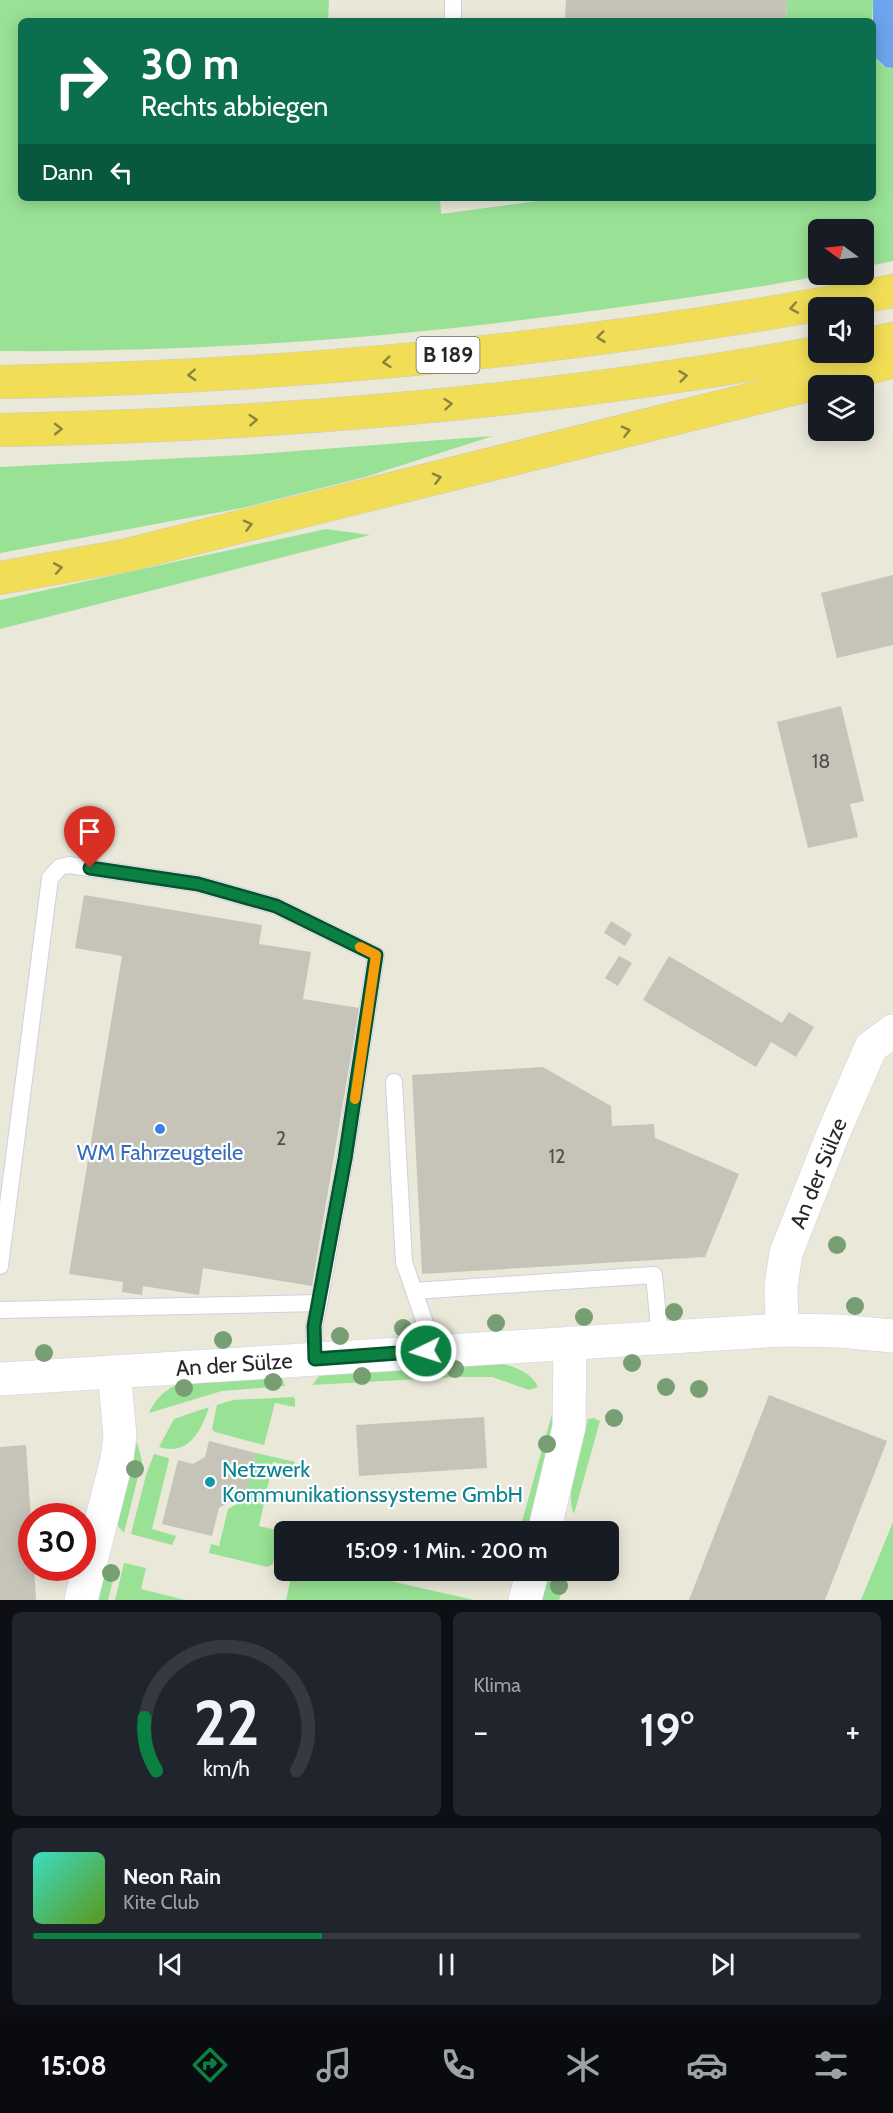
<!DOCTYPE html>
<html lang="de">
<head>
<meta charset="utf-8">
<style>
  body { margin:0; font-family:Cabin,sans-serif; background:#20242c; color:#f1f3f6; height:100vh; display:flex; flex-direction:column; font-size:22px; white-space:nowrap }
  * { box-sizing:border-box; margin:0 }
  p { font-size:20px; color:#9ea1a6 }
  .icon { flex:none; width:33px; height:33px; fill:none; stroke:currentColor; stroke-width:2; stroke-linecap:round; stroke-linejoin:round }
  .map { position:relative; height:1600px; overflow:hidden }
  .panel { display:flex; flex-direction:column; gap:12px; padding:12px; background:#0d0f14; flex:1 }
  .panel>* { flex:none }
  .banner { position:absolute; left:18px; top:18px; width:858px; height:183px; border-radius:9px; box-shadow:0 3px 15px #0003; background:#0b6e4f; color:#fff; overflow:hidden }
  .needle { width:39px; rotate:285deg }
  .buttons { position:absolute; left:808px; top:219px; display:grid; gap:12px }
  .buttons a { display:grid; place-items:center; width:66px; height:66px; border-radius:9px; background:#171b24; box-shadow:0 3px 15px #0003; font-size:30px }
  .speed { position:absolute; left:18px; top:1503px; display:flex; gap:12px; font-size:30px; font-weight:700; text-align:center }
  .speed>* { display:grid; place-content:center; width:78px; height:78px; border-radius:50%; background:#171b24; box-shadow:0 3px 15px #0003; line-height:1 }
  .speed .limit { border:9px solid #d22; background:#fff; color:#111 }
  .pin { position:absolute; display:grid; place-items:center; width:51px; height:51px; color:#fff; margin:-62px -26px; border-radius:50% 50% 50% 0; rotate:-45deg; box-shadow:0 0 6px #0007 }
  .pin .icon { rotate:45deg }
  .me { position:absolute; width:66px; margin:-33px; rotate:266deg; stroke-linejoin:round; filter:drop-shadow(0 0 4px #0008) }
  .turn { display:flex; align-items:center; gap:21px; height:126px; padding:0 24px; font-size:27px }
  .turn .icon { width:78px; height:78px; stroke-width:2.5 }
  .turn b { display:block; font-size:42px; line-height:51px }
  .then { display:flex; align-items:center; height:57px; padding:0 24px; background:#0003; gap:12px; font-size:22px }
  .big { font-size:45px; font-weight:600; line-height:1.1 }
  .panel .widget { flex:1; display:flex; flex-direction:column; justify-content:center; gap:9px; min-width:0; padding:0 21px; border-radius:9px; background:#20242c }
  .panel .dial { align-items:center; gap:0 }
  .dial svg { height:156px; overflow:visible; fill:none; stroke:#363941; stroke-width:7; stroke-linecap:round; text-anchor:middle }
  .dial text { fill:#f1f3f6; stroke:none }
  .song { display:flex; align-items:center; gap:18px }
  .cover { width:72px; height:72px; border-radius:9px; background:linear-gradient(135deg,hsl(170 70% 55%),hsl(90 70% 35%)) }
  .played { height:6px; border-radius:3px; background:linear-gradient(90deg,#0b8043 35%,#363941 35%) }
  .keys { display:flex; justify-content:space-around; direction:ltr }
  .heat { display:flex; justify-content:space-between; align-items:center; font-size:33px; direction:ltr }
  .panel .tiles { flex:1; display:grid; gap:12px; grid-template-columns:1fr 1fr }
  .widget:last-child { grid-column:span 2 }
  .trip { position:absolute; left:274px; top:1521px; width:345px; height:60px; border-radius:9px; background:#171b24; box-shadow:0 3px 15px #0003; font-weight:600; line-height:60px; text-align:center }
  .tabs { display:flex; height:96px; justify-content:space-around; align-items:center; background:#090b0e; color:#9ea1a6 }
  .tabs .icon { width:42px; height:42px }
  .tabs .current { color:#0b8043 }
  .tabs b { font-size:27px; color:#f1f3f6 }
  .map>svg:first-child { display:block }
  .green { fill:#99e195 }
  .water { fill:#6ca5ed }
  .building { fill:#c6c4b9 }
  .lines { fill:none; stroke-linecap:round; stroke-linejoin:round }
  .service-casing { stroke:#d0cfe1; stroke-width:18 }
  .minor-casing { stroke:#d0cfe1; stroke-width:34 }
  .trunk-casing { stroke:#cbcbcb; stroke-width:34 }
  .service { stroke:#fff; stroke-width:16 }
  .minor { stroke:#fff; stroke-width:33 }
  .trunk { stroke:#f1de56; stroke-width:33 }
  .tree { fill:#789f73 }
  .oneway { stroke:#8c833f }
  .route-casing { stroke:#07532c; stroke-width:15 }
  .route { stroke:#0b8043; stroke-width:10 }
  .slow { stroke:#f59e0b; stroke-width:10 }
  .shop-dot { fill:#3f7fe0; stroke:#fff; stroke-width:2 }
  .culture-dot { fill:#0f9aa8; stroke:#fff; stroke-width:2 }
  .labels { text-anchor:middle; stroke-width:4.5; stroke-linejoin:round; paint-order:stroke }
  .number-label { font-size:20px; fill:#504f4c }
  .shield { fill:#fff; stroke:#686868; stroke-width:1.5 }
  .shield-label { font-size:21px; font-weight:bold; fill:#282828 }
  .shop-label { font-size:22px; fill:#366cbe; stroke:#fff }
  .street-label { font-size:22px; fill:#282828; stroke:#fff }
  .culture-label { font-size:22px; fill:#0d838f; stroke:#fff; text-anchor:start }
</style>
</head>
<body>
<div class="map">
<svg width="893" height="1600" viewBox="0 0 893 1600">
  <rect width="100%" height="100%" fill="#eae8d9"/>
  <!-- green -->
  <g class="green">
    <path d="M0 0H329L328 21H21V198H440L441 214 559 198H873V55L884 67 893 68V261L864 267V230H819V274L825 275C752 289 679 299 606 309 405 337 202 353 0 351Z"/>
    <polygon points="787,0 873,0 872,21 786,21"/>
    <polygon points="493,436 365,477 242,508 0,553 0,467 244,455"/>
    <polygon points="326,529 370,535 0,629 0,600"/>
    <path d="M496 1362C511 1366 531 1371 538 1387L529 1390 492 1377H455L312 1385 321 1374Z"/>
    <path d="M282 1378 285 1386 222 1391 149 1413C156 1398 165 1389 181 1383Z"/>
    <polygon points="293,1397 295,1399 295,1407 275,1403 264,1445 215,1432 212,1429 217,1405 233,1400"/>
    <path d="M209 1407C201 1432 188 1456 159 1447L174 1419Z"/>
    <polygon points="552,1414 554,1427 529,1531 519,1532"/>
    <path d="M594 1418 600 1421 574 1514C564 1491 581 1447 587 1423L588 1419Z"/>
    <polygon points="137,1442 142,1461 124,1533 117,1525"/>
    <polygon points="256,1453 295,1462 294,1467 273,1462 259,1526 281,1531 273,1564 267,1567 209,1553 211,1544 219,1546 228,1509 239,1503 243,1504"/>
    <polygon points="154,1454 168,1458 169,1460 152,1529 176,1536 172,1545 131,1534 146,1475"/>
    <polygon points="893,1522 893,1600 861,1600"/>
    <polygon points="124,1563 146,1568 141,1589 185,1600 115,1600"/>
    <polygon points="117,1565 108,1600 99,1600 106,1568"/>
    <polygon points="293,1570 346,1571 474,1600 286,1600"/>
    <polygon points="549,1571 569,1571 559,1600 540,1600"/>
  </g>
  <!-- water -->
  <polygon class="water" points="873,0 893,0 893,68 885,67 873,55"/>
  <!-- building -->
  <g class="building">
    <polygon points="566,0 787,0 786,21 565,21"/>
    <polygon points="893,575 893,645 837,658 821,593"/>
    <polygon points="841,706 864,801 850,804 858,837 808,848 777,722"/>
    <polygon points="84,895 262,925 259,944 311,952 303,999 359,1008 312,1286 203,1268 199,1295 143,1286 142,1295 122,1292 123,1282 69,1274 122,956 75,948"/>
    <polygon points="611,921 632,934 625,946 604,933"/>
    <polygon points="619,956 632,963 618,986 605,978"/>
    <polygon points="669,956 782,1023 789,1012 814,1027 796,1057 771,1042 756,1067 643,1000"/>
    <polygon points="543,1067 611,1106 612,1126 654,1124 655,1138 739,1174 705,1257 422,1274 412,1075"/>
    <polygon points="769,1395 887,1441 825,1600 689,1600"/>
    <polygon points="484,1417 487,1468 359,1476 356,1425"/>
    <polygon points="209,1441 256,1453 243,1504 231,1501 219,1508 212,1536 162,1524 178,1460 193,1464 205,1457"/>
    <polygon points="26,1445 32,1534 32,1568 34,1568 36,1600 0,1600 0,1447"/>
  </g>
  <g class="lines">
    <defs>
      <g id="service">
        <polyline points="453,21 453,0"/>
        <polyline points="394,1082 404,1262 425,1323 426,1351"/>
        <polyline points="0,1266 50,878 60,867 69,865 198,884 276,906 376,955 345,1159 319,1303 0,1310"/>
        <polyline points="414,1291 654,1275 660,1338"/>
        <polyline points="315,1359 314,1326 319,1303"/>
      </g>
      <g id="minor">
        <polyline points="782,1330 781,1286 786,1253 833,1134 871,1047 893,1031"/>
        <polyline points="0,1379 782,1330 839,1331 893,1336"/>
        <polyline points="544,1532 569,1427 570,1343"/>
        <polyline points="81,1600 117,1459 120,1435 114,1372"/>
        <polyline points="525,1600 533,1570"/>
      </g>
      <g id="trunk">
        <polyline points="864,345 893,339"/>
        <path d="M0 382C300 377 599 347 893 291"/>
        <path d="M0 430C275 425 551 402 822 352"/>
        <polyline points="0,578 123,556 804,386 893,361"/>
      </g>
    </defs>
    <!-- service casing -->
    <use href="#service" class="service-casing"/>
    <!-- minor casing -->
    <use href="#minor" class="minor-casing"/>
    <!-- trunk casing -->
    <use href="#trunk" class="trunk-casing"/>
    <!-- service -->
    <use href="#service" class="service"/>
    <!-- minor -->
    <use href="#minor" class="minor"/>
    <!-- trunk -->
    <use href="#trunk" class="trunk"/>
  </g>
  <!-- trees -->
  <g class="tree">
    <circle cx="837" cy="1245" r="9"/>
    <circle cx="855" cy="1306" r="9"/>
    <circle cx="674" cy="1312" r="9"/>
    <circle cx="584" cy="1317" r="9"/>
    <circle cx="496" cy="1323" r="9"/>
    <circle cx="403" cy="1328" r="9"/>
    <circle cx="340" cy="1336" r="9"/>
    <circle cx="223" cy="1340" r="9"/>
    <circle cx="44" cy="1353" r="9"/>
    <circle cx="632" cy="1363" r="9"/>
    <circle cx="455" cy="1369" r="9"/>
    <circle cx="362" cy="1376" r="9"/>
    <circle cx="273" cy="1382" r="9"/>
    <circle cx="666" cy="1387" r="9"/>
    <circle cx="184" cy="1388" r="9"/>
    <circle cx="699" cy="1389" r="9"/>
    <circle cx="614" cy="1418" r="9"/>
    <circle cx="547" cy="1444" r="9"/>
    <circle cx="135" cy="1469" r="9"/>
    <circle cx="111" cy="1573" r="9"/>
    <circle cx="559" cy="1586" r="9"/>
  </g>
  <!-- one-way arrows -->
  <defs><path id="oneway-chevron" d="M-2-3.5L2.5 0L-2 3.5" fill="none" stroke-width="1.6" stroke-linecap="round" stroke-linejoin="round" transform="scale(1.5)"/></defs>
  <g class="oneway">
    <use href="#oneway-chevron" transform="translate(794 308) rotate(170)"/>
    <use href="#oneway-chevron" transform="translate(601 337) rotate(173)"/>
    <use href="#oneway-chevron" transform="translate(387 362) rotate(174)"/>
    <use href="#oneway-chevron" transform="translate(192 375) rotate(177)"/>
    <use href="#oneway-chevron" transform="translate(683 376) rotate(-7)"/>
    <use href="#oneway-chevron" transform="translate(448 404) rotate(-5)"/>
    <use href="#oneway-chevron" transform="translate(253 420) rotate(-4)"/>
    <use href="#oneway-chevron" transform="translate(58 429) rotate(-1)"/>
    <use href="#oneway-chevron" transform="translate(626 431) rotate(-14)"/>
    <use href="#oneway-chevron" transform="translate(437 478) rotate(-14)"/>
    <use href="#oneway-chevron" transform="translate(248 525) rotate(-14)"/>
    <use href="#oneway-chevron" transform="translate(58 568) rotate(-10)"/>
  </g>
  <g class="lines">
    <defs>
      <polyline id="route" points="90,868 198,884 276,906 376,955 345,1159 314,1326 315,1359 426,1351"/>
    </defs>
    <!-- route casing -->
    <use href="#route" class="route-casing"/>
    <!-- route -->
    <use href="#route" class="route"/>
    <!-- slow -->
    <polyline class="slow" points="355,1099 376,955 360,947"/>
  </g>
  <!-- markers -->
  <circle class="shop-dot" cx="160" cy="1129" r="6"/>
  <circle class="culture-dot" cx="210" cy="1482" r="6"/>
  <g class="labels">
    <!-- number labels -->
    <g class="number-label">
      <text x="821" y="768">18</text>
      <text x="281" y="1145">2</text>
      <text x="557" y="1163">12</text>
    </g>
    <!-- shield labels -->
    <rect class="shield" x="416.5" y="337" width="63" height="36" rx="4.5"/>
    <g class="shield-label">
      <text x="448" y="362">B 189</text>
    </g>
    <!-- shop labels -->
    <g class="shop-label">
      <text x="160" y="1160">WM Fahrzeugteile</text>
    </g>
    <!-- street labels -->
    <g class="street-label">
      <text transform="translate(818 1173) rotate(-68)" y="8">An der Sülze</text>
      <text transform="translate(234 1364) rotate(-4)" y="8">An der Sülze</text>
    </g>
    <!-- culture labels -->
    <g class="culture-label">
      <text x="222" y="1477">Netzwerk<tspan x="222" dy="25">Kommunikationssysteme GmbH</tspan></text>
    </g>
  </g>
</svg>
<div class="buttons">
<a><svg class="needle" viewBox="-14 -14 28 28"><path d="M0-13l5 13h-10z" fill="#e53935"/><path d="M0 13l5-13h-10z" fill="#9ea1a6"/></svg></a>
<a><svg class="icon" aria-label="sound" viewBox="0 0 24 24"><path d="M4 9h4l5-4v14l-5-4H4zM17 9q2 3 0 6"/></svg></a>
<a><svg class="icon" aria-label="layers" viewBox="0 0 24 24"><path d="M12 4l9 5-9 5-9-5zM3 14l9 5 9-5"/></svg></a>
</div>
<div class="speed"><div class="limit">30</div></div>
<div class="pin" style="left:90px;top:868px;background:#d93025"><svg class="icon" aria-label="arrive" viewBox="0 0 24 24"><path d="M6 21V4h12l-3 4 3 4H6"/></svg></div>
<svg class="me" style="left:426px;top:1351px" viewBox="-20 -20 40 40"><circle r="17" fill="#0b8043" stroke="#fff" stroke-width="3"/><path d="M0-11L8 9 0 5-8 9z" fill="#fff"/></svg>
<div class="trip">15:09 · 1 Min. · 200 m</div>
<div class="banner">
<div class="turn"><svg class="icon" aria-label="right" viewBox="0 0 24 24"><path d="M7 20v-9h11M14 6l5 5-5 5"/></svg><div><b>30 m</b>Rechts abbiegen</div></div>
<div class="then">Dann<svg class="icon" aria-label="left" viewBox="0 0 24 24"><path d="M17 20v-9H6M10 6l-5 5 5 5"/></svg></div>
</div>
</div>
<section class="panel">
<div class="tiles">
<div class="widget dial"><svg viewBox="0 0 100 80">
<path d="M14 69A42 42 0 1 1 86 69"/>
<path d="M14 69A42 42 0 0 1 8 42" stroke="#0b8043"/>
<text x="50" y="56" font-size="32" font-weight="700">22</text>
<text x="50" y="72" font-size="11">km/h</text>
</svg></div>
<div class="widget"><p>Klima</p>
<div class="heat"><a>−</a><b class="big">19°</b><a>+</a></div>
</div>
<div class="widget">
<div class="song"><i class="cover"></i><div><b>Neon Rain</b><p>Kite Club</p></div></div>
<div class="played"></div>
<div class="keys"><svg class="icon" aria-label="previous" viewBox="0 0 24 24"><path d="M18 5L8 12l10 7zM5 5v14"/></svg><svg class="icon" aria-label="pause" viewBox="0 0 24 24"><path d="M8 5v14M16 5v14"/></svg><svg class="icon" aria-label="next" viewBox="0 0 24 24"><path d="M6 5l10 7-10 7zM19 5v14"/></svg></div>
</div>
</div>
</section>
<nav class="tabs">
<b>15:08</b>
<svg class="icon current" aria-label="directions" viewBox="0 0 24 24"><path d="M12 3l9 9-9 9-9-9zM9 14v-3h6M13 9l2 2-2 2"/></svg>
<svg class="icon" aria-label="music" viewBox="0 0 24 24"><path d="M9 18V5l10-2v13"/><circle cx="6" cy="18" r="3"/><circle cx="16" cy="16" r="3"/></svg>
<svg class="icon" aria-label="phone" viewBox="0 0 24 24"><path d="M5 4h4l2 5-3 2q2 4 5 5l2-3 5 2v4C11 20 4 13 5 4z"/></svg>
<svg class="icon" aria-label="climate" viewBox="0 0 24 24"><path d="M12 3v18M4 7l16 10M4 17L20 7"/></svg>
<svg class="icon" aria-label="car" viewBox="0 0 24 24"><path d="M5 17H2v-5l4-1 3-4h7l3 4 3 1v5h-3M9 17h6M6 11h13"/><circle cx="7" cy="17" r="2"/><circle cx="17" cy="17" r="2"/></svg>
<svg class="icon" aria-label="filters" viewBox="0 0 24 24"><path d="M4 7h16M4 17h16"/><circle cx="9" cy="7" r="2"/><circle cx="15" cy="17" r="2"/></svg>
</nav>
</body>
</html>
